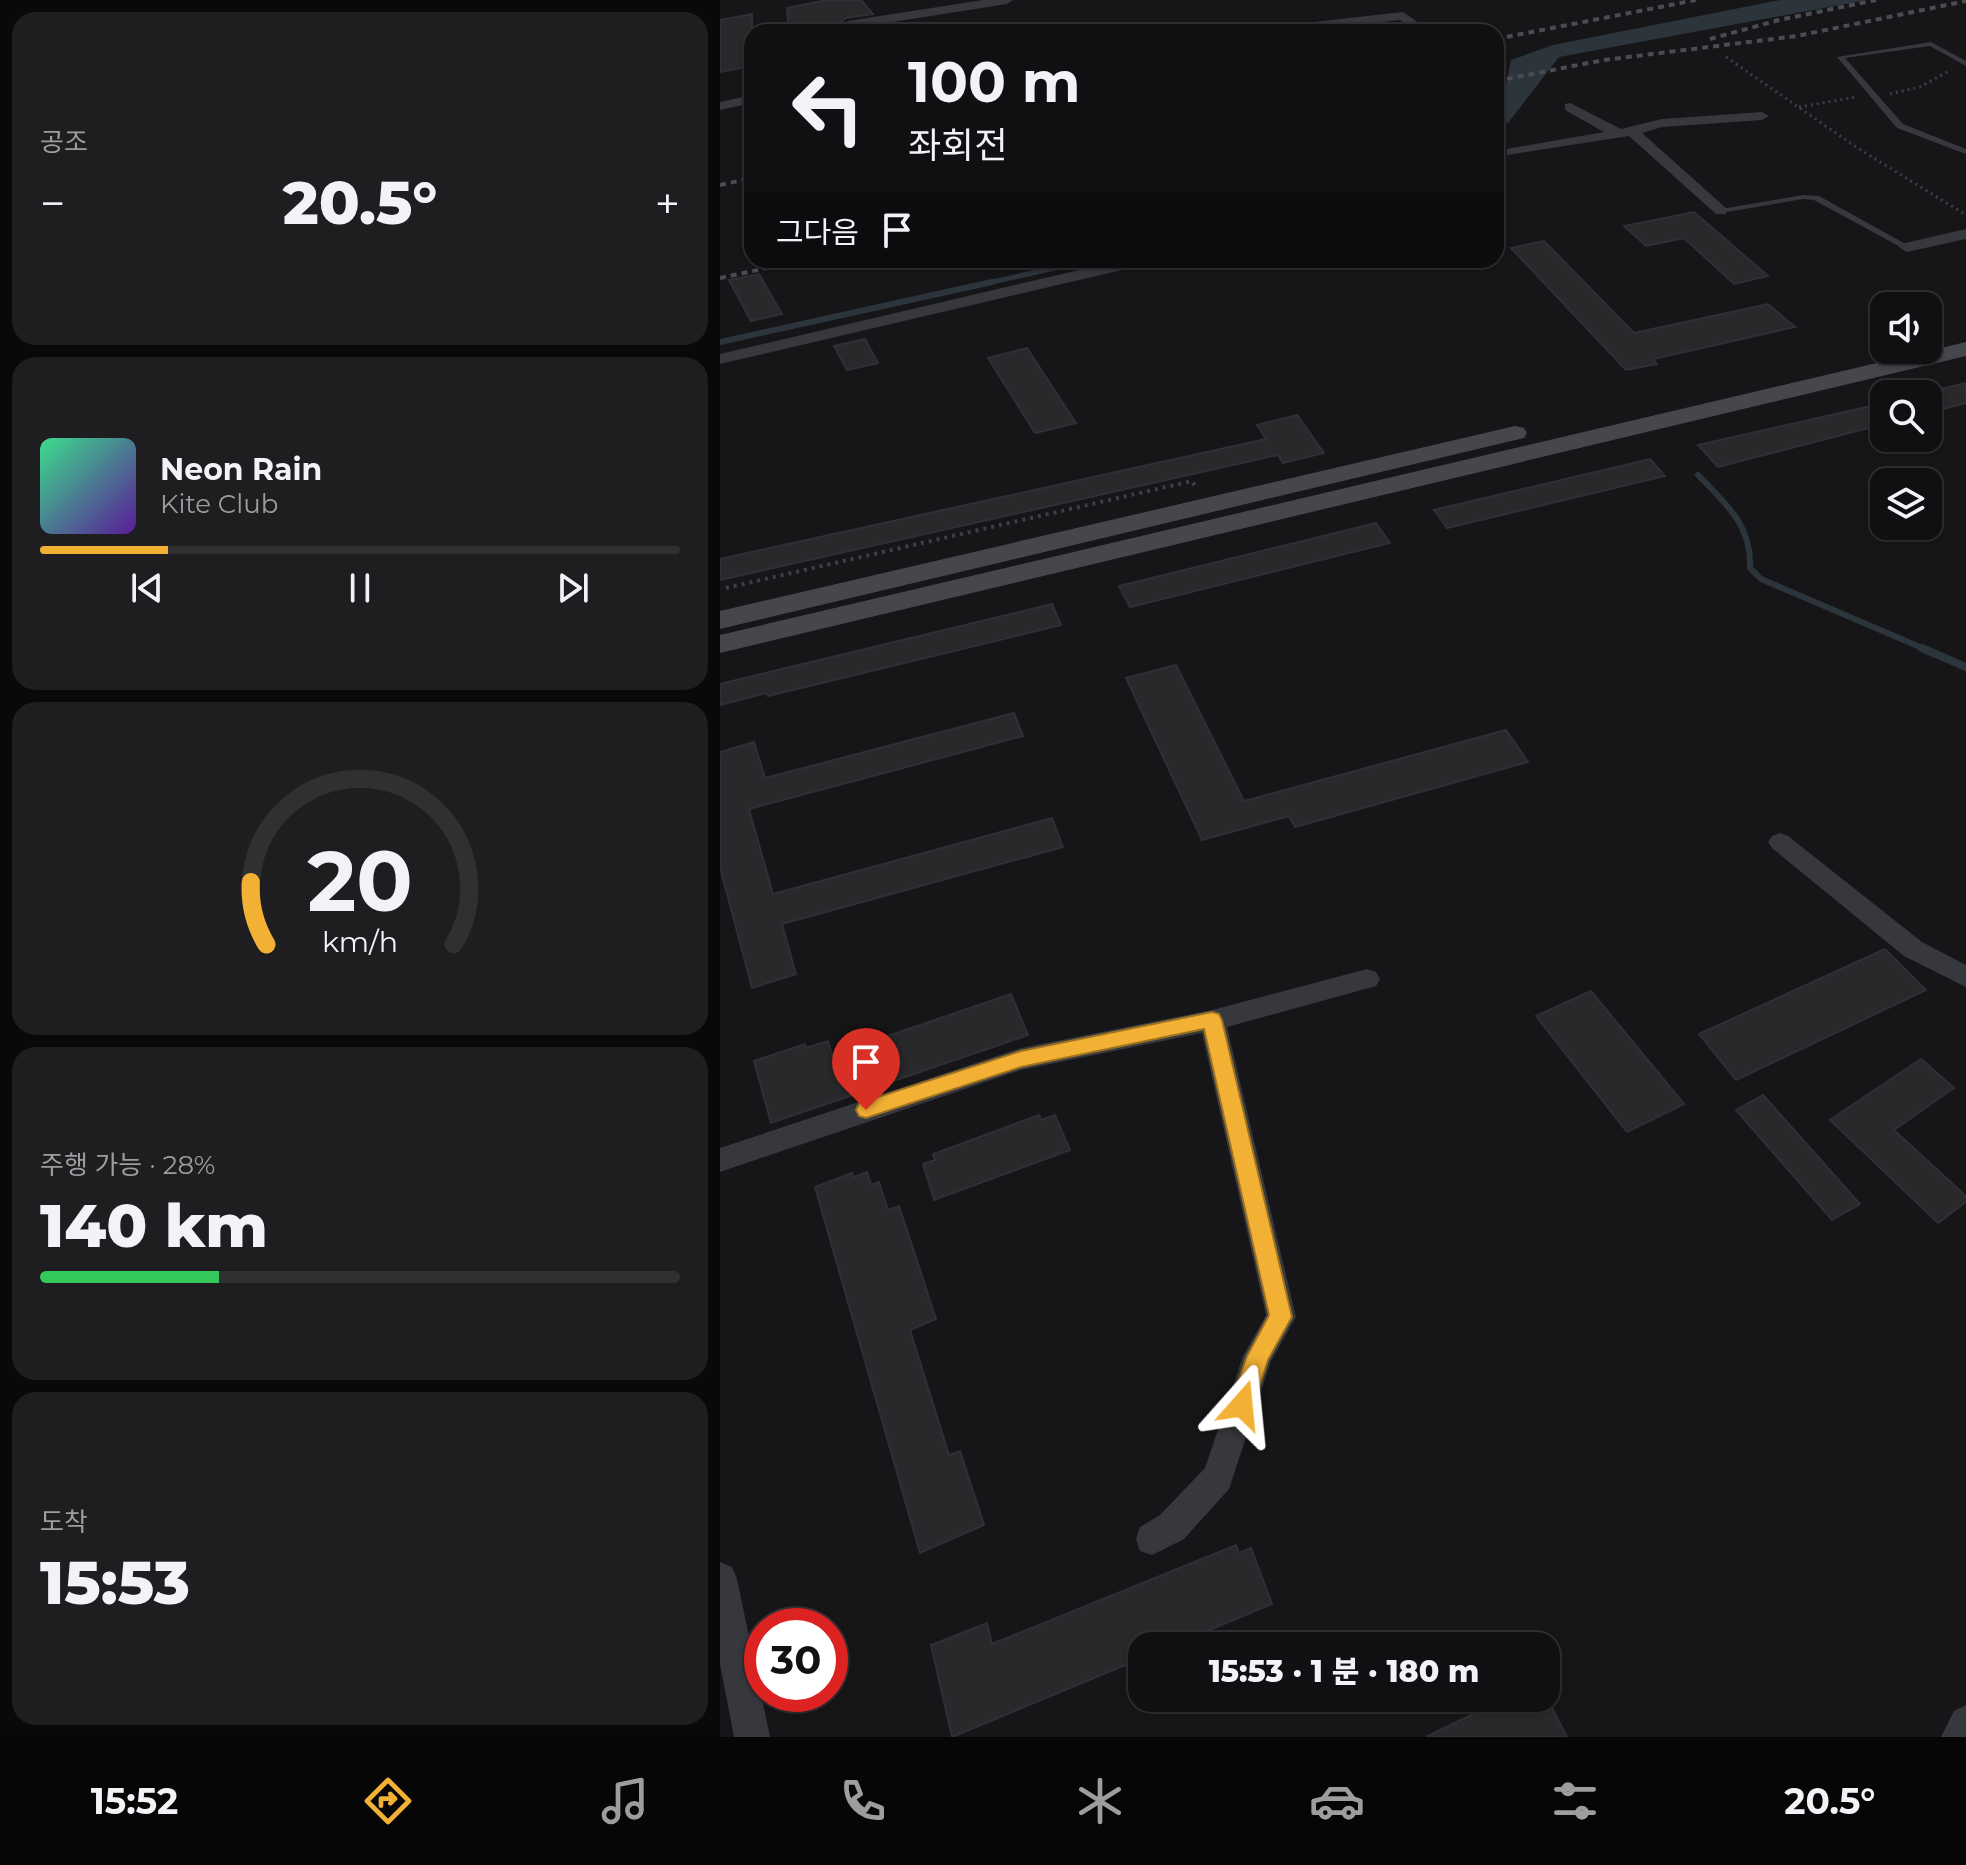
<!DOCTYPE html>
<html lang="ko">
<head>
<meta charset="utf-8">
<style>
  body { margin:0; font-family:Montserrat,"Noto Sans KR",sans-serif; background:#1e1e20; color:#f1f3f6; height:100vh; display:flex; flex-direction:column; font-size:30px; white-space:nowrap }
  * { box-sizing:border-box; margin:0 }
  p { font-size:26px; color:#9c9d9f }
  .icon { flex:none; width:44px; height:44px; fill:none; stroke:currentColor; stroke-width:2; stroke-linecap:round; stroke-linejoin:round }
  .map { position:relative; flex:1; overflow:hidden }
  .panel { display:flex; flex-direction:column; gap:12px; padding:12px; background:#09090a; width:720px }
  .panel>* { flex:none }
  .top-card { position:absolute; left:24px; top:24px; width:760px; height:244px; border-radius:24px; box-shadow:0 2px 6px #0004,0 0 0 2px #303032; background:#101012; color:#f1f3f6; overflow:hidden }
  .controls { position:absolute; left:1150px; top:292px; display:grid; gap:16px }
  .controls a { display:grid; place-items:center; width:72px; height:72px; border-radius:16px; background:#101012; box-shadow:0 2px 6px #0004,0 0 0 2px #303032; font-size:40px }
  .speed { position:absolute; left:24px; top:1608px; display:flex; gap:16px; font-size:40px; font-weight:700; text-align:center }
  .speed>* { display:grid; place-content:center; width:104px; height:104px; border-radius:50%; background:#101012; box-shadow:0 2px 6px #0004,0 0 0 2px #303032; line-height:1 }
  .speed .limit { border:12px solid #d22; background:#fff; color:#111 }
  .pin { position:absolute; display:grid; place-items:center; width:68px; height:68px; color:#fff; margin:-82px -34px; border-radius:50% 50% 50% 0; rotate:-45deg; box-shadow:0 0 8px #0007 }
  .pin .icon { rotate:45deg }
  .me { position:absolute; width:88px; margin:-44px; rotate:18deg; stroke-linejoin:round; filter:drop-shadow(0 0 6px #0008) }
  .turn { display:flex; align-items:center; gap:28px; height:168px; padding:0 32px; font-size:36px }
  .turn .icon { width:104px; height:104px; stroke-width:2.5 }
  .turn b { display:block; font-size:56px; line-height:68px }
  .then { display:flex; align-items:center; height:76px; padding:0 32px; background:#0003; gap:16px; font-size:30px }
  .big { font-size:60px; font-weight:800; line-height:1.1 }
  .panel .card { flex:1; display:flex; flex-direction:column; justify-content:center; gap:12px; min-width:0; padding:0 28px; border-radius:24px; background:#1e1e20 }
  .panel .dial { align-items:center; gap:0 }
  .dial svg { height:208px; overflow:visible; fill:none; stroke:#303032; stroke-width:7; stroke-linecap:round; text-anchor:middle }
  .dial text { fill:#f1f3f6; stroke:none }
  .song { display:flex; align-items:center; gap:24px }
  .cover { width:96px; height:96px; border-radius:12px; background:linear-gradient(135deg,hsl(150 70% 55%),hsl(270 70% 35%)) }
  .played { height:8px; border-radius:4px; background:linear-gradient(90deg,#f2b134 20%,#303032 20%) }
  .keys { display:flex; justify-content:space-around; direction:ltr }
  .heat { display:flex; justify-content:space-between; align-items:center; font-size:44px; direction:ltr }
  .charge { height:12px; border-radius:6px; background:linear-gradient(90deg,#34c759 28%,#303032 0) }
  .trip { position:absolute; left:408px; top:1632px; width:432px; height:80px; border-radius:24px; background:#101012; box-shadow:0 2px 6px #0004,0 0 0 2px #303032; font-weight:800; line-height:80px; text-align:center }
  .tab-bar { display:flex; height:128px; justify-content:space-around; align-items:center; background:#060607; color:#9c9d9f }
  .tab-bar .icon { width:56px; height:56px }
  .tab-bar .active { color:#f2b134 }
  .tab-bar b { font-size:36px; color:#f1f3f6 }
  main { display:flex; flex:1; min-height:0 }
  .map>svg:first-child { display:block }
  .water { fill:#2c353c }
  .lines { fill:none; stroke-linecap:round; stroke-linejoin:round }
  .stream-far2 { stroke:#2c353c; stroke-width:5 }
  .stream-far1 { stroke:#2c353c; stroke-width:6 }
  .stream { stroke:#2c353c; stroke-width:8 }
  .building { fill:#29292c; stroke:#303034; stroke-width:2 }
  .path-far1 { stroke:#3d3f44; stroke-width:3; stroke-dasharray:2 4; stroke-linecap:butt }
  .path { stroke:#3d3f44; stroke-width:4; stroke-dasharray:3 5; stroke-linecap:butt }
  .lane { fill:#37383d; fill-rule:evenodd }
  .street { fill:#37383d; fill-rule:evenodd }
  .secondary { fill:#45474d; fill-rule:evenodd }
  .rail { stroke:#4a4c52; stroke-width:4; stroke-dasharray:6 5; stroke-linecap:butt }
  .route { fill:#f2b134; stroke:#9d7322; stroke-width:2 }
</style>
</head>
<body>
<main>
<section class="panel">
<div class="card"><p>공조</p>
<div class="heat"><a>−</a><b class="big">20.5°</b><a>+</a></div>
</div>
<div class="card">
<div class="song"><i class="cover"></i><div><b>Neon Rain</b><p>Kite Club</p></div></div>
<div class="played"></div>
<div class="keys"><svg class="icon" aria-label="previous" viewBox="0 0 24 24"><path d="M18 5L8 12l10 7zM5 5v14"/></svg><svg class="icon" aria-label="pause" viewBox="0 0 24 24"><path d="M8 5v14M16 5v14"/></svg><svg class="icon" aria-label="next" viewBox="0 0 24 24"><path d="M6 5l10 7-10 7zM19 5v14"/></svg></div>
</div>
<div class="card dial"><svg viewBox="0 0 100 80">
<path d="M14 69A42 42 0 1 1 86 69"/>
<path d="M14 69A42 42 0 0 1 8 45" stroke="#f2b134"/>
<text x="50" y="56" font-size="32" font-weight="700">20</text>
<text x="50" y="72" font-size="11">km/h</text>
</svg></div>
<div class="card"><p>주행 가능 · 28%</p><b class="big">140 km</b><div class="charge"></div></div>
<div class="card"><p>도착</p><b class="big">15:53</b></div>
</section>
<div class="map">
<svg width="1246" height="1737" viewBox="0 0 1246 1737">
  <rect width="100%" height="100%" fill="#161618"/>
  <!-- water -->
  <polygon class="water" points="1060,0 1147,0 839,57 788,123 776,120 776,103 785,90 791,60 833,45"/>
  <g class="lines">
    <!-- stream-far2 -->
    <polyline class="stream-far2" points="263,284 371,260"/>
    <!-- stream-far1 -->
    <g class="stream-far1">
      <polyline points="0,342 272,282"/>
      <path d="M978 475C1006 504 1032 525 1030 568L1041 579 1207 650"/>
    </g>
    <!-- stream -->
    <polyline class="stream" points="1202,648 1246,667"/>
  </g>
  <!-- building -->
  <g class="building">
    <polygon points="107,0 141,0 153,14 126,18 119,24 126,32 164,26 169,32 69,32 67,8"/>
    <polygon points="32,14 32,66 0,72 0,20"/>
    <polygon points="974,212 1048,276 1014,284 964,238 926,246 904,226"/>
    <polygon points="824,241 914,333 1048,304 1075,327 933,359 937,364 906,370 791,248"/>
    <polygon points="39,274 62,314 31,321 9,280"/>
    <polygon points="145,339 158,363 127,370 114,346"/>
    <polygon points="307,348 356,423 315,433 268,358"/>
    <polygon points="1246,383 1246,403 1208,413 1208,392"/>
    <polygon points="1164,403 1164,424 998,467 978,445"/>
    <polygon points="577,415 604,453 563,463 558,455 0,580 0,559 546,439 537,425"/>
    <polygon points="930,459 945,476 727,528 714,510"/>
    <polygon points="656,523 670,543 410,607 399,586"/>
    <polygon points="332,604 341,625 48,696 47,693 0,705 0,684"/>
    <polygon points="456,665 524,801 786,730 808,762 575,827 569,816 482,840 406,678"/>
    <polygon points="294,713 303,736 29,809 53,894 332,818 343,847 62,924 76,974 32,988 0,867 0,752 34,742 45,778"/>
    <polygon points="1165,949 1206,990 1016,1080 979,1034"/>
    <polygon points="871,991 964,1104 907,1132 816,1016"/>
    <polygon points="291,994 308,1035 51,1123 34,1061 85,1044 86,1048 108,1041 112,1055"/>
    <polygon points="1201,1059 1234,1088 1174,1130 1246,1196 1246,1202 1218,1223 1110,1120"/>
    <polygon points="1043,1095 1083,1140 1140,1204 1112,1220 1016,1110"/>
    <polygon points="319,1115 321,1120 335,1115 350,1150 214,1200 203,1164 215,1160 213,1154"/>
    <polygon points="147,1172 151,1185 159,1182 168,1210 179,1206 216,1319 190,1330 229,1455 240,1451 264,1525 200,1553 95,1187 132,1173 134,1177"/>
    <polygon points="516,1545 519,1553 531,1548 552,1604 451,1646 422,1646 422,1658 232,1737 211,1645 267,1623 272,1644"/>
    <polygon points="786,1698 827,1698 847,1737 706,1737"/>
  </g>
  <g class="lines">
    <!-- path-far1 -->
    <g class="path-far1">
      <polyline points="1006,57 1136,147 1246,215"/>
      <polyline points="1170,94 1200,87 1231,70"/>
      <polyline points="1079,107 1136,97"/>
    </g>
    <!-- path -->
    <polyline class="path" points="6,588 472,481 477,489"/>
    <!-- lane -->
    <g class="lane">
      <polygon points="1211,42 1246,61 1246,66 1210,46 1125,58 1183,124 1246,149 1246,154 1177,128 1117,57"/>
      <polygon points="1083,195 1099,196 1191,247 1184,249 1094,200 1083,199 1001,213 997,211 1001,209"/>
    </g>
    <!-- street -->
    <g class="street">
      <polygon points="263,0 293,0 287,4 128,29 122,25 128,21"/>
      <polygon points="683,12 712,32 697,32 680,20 575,32 533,32 540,28"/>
      <polygon points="32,95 32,103 0,110 0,102"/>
      <polygon points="850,103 901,129 942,119 1042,112 1049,116 1042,120 942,127 922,133 1006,208 1006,214 996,214 909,136 787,155 787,149 792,148 884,132 845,110 845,104"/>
      <polygon points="1246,229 1246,239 1187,252 1179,247 1181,244"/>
      <polygon points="402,260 431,260 423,265 0,364 0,354"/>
      <polygon points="1060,833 1068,836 1202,942 1246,965 1246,987 1184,956 1052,848 1048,842 1052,836"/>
      <polygon points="647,969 656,972 660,979 656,986 507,1027 576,1317 551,1361 509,1489 464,1539 432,1555 420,1551 416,1539 420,1527 440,1515 485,1468 523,1356 546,1315 482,1033 301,1070 0,1172 0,1148 301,1048 492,1010"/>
      <polygon points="0,1562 12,1567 17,1579 50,1737 14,1737 0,1664"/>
      <polygon points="1246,1705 1246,1737 1221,1737 1234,1711"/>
    </g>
    <!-- secondary -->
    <g class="secondary">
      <polygon points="1246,342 1246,356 0,653 0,635"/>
      <polygon points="795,426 804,428 807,433 804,438 0,629 0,611"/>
    </g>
    <!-- rail -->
    <g class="rail">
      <polyline points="776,39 976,0"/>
      <polyline points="990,39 1059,20 1156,0"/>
      <polyline points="776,81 884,60 1077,36 1246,1"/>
      <polyline points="0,185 32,178"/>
      <polyline points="0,278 85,260"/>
    </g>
  </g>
  <!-- route -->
  <polygon class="route" points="492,1012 499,1014 502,1020 572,1317 548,1360 531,1413 522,1416 514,1413 510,1405 527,1356 549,1315 484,1029 301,1067 146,1118 139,1116 136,1110 139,1103 301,1051"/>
</svg>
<div class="controls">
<a><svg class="icon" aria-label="sound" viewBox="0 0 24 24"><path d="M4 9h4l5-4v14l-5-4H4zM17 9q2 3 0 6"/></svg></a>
<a><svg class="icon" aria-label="search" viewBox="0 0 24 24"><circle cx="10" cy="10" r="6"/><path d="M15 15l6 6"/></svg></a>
<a><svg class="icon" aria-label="layers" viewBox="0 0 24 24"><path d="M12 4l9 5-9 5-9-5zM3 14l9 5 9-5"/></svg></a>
</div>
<div class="speed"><div class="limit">30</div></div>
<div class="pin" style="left:146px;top:1110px;background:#d93025"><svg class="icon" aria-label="arrive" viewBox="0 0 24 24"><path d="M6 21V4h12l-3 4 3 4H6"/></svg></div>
<svg class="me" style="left:522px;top:1405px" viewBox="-20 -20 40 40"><path d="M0-17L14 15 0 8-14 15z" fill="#f2b134" stroke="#fff" stroke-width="4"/></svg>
<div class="trip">15:53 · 1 분 · 180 m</div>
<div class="top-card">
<div class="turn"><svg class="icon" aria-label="left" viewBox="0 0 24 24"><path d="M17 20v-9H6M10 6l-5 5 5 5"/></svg><div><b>100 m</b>좌회전</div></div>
<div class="then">그다음<svg class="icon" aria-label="arrive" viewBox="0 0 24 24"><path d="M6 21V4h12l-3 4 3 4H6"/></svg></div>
</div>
</div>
</main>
<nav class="tab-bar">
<b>15:52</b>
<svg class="icon active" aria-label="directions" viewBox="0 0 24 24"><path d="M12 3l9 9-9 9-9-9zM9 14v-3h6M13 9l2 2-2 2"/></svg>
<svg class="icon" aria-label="music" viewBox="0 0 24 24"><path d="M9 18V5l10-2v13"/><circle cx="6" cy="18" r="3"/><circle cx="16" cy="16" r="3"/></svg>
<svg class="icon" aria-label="phone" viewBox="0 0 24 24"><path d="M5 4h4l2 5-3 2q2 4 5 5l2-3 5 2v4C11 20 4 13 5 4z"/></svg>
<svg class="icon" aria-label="climate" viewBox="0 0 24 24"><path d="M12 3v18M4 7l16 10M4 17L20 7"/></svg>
<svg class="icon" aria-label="car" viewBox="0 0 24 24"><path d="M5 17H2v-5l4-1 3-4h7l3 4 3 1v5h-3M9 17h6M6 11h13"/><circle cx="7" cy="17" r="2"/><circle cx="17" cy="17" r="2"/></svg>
<svg class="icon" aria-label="filters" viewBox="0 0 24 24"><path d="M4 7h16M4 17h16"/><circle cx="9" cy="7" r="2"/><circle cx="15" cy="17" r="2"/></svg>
<b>20.5°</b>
</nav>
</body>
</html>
